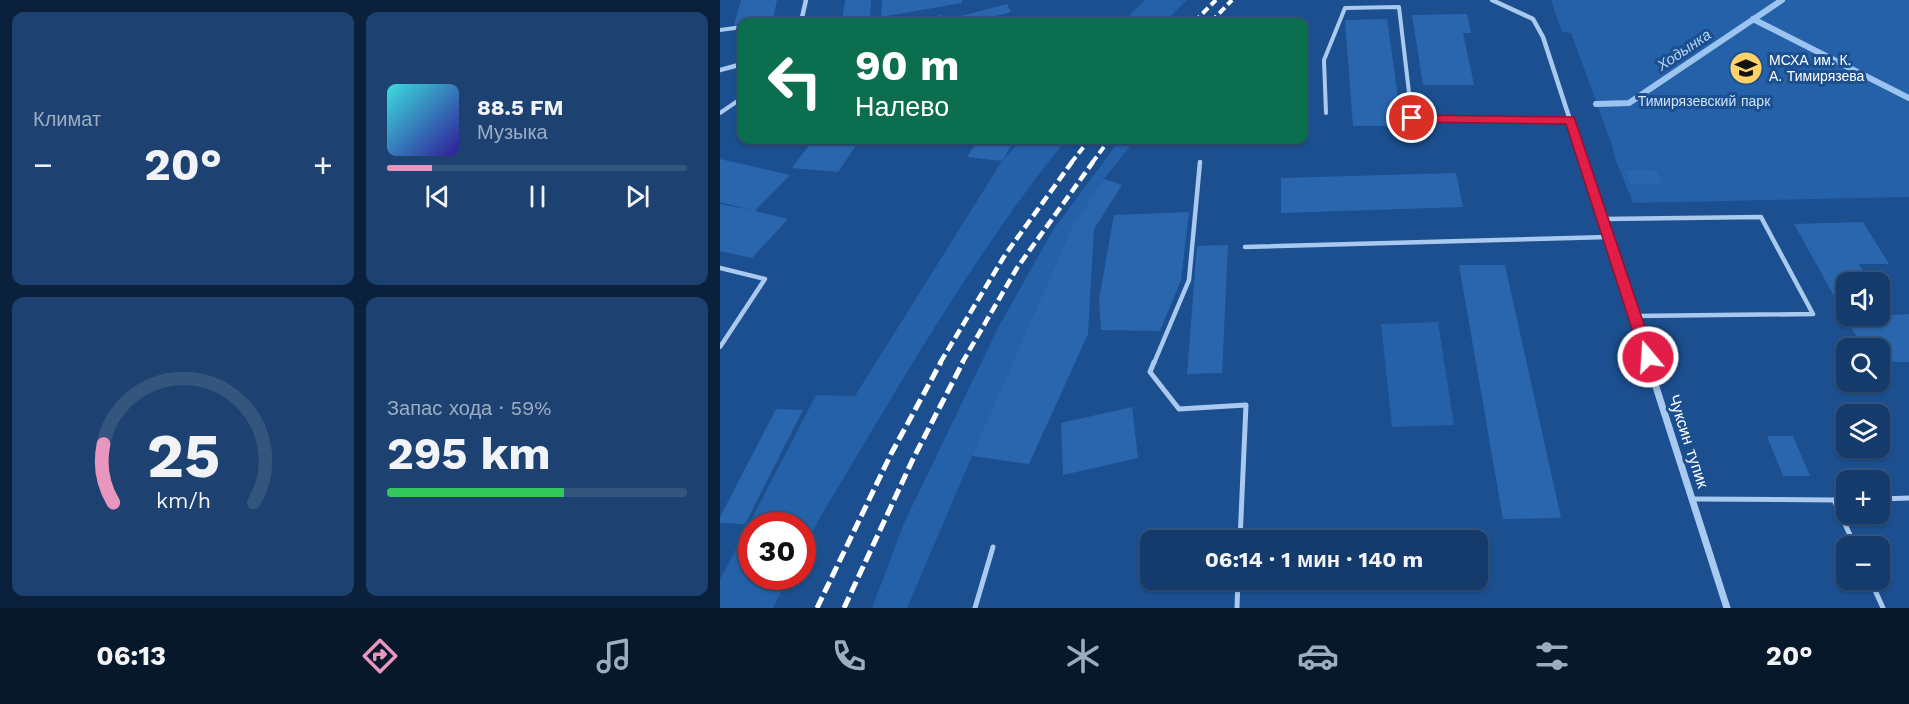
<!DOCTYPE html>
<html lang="ru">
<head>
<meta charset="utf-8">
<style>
  body { margin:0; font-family:"Work Sans",sans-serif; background:#1d4271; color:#f1f3f6; height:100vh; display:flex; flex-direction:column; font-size:22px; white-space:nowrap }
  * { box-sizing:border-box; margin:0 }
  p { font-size:20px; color:#9dadc1 }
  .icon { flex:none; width:33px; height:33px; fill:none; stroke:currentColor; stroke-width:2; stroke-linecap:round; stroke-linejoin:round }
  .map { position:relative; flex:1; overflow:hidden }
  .side { display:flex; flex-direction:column; gap:12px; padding:12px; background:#0b203b; width:720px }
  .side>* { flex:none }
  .hud { position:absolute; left:18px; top:18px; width:570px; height:126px; border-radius:12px; box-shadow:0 2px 4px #0004,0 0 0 2px #33557e; background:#0b6e4f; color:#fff; overflow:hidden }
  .fabs { position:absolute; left:1116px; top:272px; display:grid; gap:12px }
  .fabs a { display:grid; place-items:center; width:54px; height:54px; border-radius:12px; background:#143b6b; box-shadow:0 2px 4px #0004,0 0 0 2px #33557e; font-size:30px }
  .speed { position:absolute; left:18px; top:512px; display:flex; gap:12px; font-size:30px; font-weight:700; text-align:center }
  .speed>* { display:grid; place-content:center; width:78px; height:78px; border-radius:50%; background:#143b6b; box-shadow:0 2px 4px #0004,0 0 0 2px #33557e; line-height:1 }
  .speed .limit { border:9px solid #d22; background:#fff; color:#111 }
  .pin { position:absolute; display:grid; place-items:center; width:51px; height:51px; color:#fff; margin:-26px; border:3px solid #fff; border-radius:50%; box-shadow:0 2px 6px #0007 }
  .me { position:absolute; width:66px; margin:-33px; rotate:342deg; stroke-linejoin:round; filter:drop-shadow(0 0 4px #0008) }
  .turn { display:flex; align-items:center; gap:21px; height:126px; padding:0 18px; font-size:27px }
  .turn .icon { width:78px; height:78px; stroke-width:2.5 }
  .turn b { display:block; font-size:42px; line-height:51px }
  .big { font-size:45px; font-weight:700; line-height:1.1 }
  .side .widget { flex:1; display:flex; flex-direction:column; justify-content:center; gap:9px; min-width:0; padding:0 21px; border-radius:12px; background:#1d4271 }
  .side .dial { align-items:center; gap:0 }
  .dial svg { height:156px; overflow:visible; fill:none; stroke:#33557e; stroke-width:7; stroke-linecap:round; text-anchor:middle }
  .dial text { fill:#f1f3f6; stroke:none }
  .song { display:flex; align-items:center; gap:18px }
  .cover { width:72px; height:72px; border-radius:9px; background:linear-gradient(135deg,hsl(180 70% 55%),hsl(250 70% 35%)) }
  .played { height:6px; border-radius:3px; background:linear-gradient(90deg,#e797bd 15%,#33557e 15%) }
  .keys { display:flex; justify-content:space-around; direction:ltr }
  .heat { display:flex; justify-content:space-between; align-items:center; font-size:33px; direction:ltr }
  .charge { height:9px; border-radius:4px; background:linear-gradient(90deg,#34c759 59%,#33557e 0) }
  .side .tiles { flex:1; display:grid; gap:12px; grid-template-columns:repeat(2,1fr) }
  .trip { position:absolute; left:420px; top:530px; width:348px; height:60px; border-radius:12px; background:#143b6b; box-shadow:0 2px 4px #0004,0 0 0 2px #33557e; font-weight:700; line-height:60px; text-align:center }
  .menu { display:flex; height:96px; justify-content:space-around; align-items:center; background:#08182b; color:#9dadc1 }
  .menu .icon { width:42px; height:42px }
  .menu .on { color:#e797bd }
  .menu b { font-size:27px; color:#f1f3f6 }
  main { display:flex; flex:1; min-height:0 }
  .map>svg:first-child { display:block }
  .green { fill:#2461a8 }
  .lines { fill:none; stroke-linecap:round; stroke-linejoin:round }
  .stream { stroke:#9cc4f0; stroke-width:6 }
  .building { fill:#2a66ad }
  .lane-far2 { stroke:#a9c9ee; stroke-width:4 }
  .lane-far1 { stroke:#a9c9ee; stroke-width:4.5 }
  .lane { stroke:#a9c9ee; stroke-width:5 }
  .street-far2 { stroke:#a9c9ee; stroke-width:4.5 }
  .street-far1 { stroke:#a9c9ee; stroke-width:6 }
  .street { stroke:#a9c9ee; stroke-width:7 }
  .rail-far2 { stroke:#fff; stroke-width:4; stroke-dasharray:8 4; stroke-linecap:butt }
  .rail-far1 { stroke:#fff; stroke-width:4.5; stroke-dasharray:10 4.5; stroke-linecap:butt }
  .rail { stroke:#fff; stroke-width:5; stroke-dasharray:12 5; stroke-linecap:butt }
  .route { fill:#e11d48; stroke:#92132f; stroke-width:1.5 }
  .labels { text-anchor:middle; stroke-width:6; stroke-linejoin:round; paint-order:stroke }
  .far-poi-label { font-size:14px; fill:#fff; stroke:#1b4f8f; text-anchor:start }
  .far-park-label { font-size:14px; fill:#cfe3fa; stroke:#1b4f8f }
  .far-water-label { font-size:15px; font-style:italic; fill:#b5d3f5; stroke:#1b4f8f }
  .street-label { font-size:16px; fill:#fff; stroke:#1b4f8f }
</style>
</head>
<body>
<main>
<section class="side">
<div class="tiles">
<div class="widget"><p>Климат</p>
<div class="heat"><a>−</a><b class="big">20°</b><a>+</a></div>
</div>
<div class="widget">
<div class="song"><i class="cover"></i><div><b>88.5 FM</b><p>Музыка</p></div></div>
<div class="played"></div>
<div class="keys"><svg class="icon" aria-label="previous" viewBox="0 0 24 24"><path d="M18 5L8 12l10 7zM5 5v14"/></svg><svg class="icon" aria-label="pause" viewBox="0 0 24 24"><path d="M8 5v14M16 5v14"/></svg><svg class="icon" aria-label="next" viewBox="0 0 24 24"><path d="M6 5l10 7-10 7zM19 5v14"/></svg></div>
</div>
<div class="widget dial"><svg viewBox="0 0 100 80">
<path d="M14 69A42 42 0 1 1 86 69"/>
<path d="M14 69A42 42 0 0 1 9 39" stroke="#e797bd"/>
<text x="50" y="56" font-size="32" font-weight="700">25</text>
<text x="50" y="72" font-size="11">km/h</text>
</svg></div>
<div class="widget"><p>Запас хода · 59%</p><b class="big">295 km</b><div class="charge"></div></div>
</div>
</section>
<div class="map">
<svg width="1189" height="608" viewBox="0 0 1189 608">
  <rect width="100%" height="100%" fill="#1b4f8f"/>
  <!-- green -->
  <g class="green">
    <polygon points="425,0 467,0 445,22 402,22"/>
    <polygon points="831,0 1189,0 1189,197 913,203 893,153 893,148 851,33 842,32"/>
    <path d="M301 140H346C251 257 177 390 99 519L83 551 82 525H32V576H69L53 608H0V580L96 395 135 396 282 161Z"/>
    <polygon points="400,140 415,140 384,179 252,456 187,608 152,608 184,523 279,326 333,230"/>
    <polygon points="718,322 734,425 672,427 661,324"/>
  </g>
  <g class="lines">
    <!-- stream -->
    <g class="stream">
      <polyline points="1033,19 1189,98"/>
      <polyline points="876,104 909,103 1062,0"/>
    </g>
  </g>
  <!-- building -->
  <g class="building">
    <polygon points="21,0 57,0 53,19 14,25"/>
    <polygon points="125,0 151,0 150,20 122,22"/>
    <polygon points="162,0 242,0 242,3 161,17"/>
    <polygon points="287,4 291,12 253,22 244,22 241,16"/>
    <polygon points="747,14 751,33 743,33 754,85 703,85 692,15"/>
    <polygon points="222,15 222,19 229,18 229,22 203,22 203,18"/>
    <polygon points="667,19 682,126 633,126 625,20"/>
    <polygon points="93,140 140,140 118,172 72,168"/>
    <polygon points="258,140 295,140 282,161 247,157"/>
    <polygon points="0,159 70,175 35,211 68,219 32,258 0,251 0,204 31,210 0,202"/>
    <polygon points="906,170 937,171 942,184 910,184"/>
    <polygon points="736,173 743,207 561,213 561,178"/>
    <polygon points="384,179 402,185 374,229 368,334 309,464 252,456 352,228"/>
    <polygon points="469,212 461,280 440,331 381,330 379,300 394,215"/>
    <polygon points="1143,222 1169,264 1139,264 1150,282 1126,282 1126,315 1160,315 1160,298 1170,315 1189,314 1189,362 1160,362 1160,348 1143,348 1074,224"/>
    <polygon points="508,245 502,373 467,374 477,246"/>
    <polygon points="739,265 785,265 841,518 783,519"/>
    <polygon points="412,407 418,458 343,475 341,423"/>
    <polygon points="56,409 83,410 25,524 0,523 0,517"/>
    <polygon points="1047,436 1073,436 1090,476 1063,476"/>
  </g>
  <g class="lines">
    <!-- lane-far2 -->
    <g class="lane-far2">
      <polyline points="52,22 82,18"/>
      <polyline points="0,30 22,27"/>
      <polyline points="0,113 22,98"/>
      <polyline points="606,113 604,60 625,8 679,7 692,118 850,120"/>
    </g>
    <!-- lane-far1 -->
    <g class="lane-far1">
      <polyline points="883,219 1041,217 1093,314 915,316"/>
      <polyline points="525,247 889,237"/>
      <polyline points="0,268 45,279 0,347"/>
      <polyline points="434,363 469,280 480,162"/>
    </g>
    <!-- lane -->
    <g class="lane">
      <polyline points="434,362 430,372 459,409 526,405 520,540"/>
      <polyline points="974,499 1114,500 1135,546"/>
      <polyline points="1160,499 1189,498"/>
      <polyline points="1114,500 1126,500"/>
      <polyline points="1150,579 1163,608"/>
      <polyline points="255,608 273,547"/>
      <polyline points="517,608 518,579"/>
    </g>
    <!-- street-far2 -->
    <g class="street-far2">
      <polyline points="772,0 813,19 823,37 864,163"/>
      <polyline points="81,22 86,0"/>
      <polyline points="0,70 22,64"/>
    </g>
    <!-- street-far1 -->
    <polyline class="street-far1" points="863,162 928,363"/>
    <!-- street -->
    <polyline class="street" points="928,362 1007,608"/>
    <!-- rail-far2 -->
    <g class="rail-far2">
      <polyline points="474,22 496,0"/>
      <polyline points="491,22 512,0"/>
      <polyline points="351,163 369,140"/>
      <polyline points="372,163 389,140"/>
    </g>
    <!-- rail-far1 -->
    <g class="rail-far1">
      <polyline points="220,363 285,255 352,162"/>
      <polyline points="242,363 297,268 373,162"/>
    </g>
    <!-- rail -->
    <g class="rail">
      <polyline points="97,608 171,454 221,362"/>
      <polyline points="124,608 193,459 243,362"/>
    </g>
  </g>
  <!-- route -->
  <polygon class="route" points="692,115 854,117 935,357 933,361 928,363 923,361 921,357 846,124 692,122 687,118"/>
  <!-- icons -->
  <defs>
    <symbol id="university-disc" viewBox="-11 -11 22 22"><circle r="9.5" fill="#ffd166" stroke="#1b4f8f"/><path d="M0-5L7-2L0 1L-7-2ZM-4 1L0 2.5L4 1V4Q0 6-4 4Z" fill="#111"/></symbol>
  </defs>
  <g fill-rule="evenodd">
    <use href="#university-disc" x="1007" y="49" width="38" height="38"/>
  </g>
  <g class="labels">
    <!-- far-poi labels -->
    <g class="far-poi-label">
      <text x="1049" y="65">МСХА им. К.<tspan x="1049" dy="16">А. Тимирязева</tspan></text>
    </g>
    <!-- far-park labels -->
    <g class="far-park-label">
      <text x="984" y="106">Тимирязевский парк</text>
    </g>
    <!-- far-water labels -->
    <g class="far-water-label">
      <text transform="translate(964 50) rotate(-34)" y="5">Ходынка</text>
    </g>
    <!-- street labels -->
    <g class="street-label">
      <text transform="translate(969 441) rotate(72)" y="6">Чуксин тупик</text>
    </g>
  </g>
</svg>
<div class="fabs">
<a><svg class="icon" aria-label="sound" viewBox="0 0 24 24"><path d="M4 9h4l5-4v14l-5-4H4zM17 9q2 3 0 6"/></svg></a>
<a><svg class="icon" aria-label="search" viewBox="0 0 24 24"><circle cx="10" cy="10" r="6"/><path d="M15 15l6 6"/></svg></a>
<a><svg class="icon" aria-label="layers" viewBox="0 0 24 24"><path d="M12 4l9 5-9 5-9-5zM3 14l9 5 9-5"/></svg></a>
<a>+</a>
<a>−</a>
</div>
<div class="speed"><div class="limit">30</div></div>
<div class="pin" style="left:692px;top:118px;background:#d93025"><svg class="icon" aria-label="arrive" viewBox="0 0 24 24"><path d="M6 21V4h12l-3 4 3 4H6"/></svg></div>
<svg class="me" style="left:928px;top:357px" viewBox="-20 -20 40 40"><circle r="17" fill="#e11d48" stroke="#fff" stroke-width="3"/><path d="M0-11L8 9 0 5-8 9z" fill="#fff"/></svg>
<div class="trip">06:14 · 1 мин · 140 m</div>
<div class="hud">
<div class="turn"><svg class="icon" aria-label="left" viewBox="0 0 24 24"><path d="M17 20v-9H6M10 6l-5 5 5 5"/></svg><div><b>90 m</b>Налево</div></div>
</div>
</div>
</main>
<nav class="menu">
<b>06:13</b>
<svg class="icon on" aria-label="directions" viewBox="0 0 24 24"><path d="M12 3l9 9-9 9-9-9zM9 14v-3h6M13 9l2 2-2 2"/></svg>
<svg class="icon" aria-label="music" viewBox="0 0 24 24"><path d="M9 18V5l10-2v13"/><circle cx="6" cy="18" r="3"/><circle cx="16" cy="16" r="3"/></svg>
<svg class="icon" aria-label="phone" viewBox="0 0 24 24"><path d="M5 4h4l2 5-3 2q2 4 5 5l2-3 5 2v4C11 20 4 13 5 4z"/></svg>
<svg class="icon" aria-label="climate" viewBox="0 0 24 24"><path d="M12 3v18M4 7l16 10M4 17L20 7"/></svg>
<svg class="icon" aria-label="car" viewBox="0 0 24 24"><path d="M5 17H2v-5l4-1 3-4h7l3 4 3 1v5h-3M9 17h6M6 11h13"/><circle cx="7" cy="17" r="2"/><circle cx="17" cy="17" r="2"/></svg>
<svg class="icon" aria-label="filters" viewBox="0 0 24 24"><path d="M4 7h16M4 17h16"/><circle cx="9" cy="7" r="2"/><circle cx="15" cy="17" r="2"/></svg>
<b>20°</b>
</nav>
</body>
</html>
